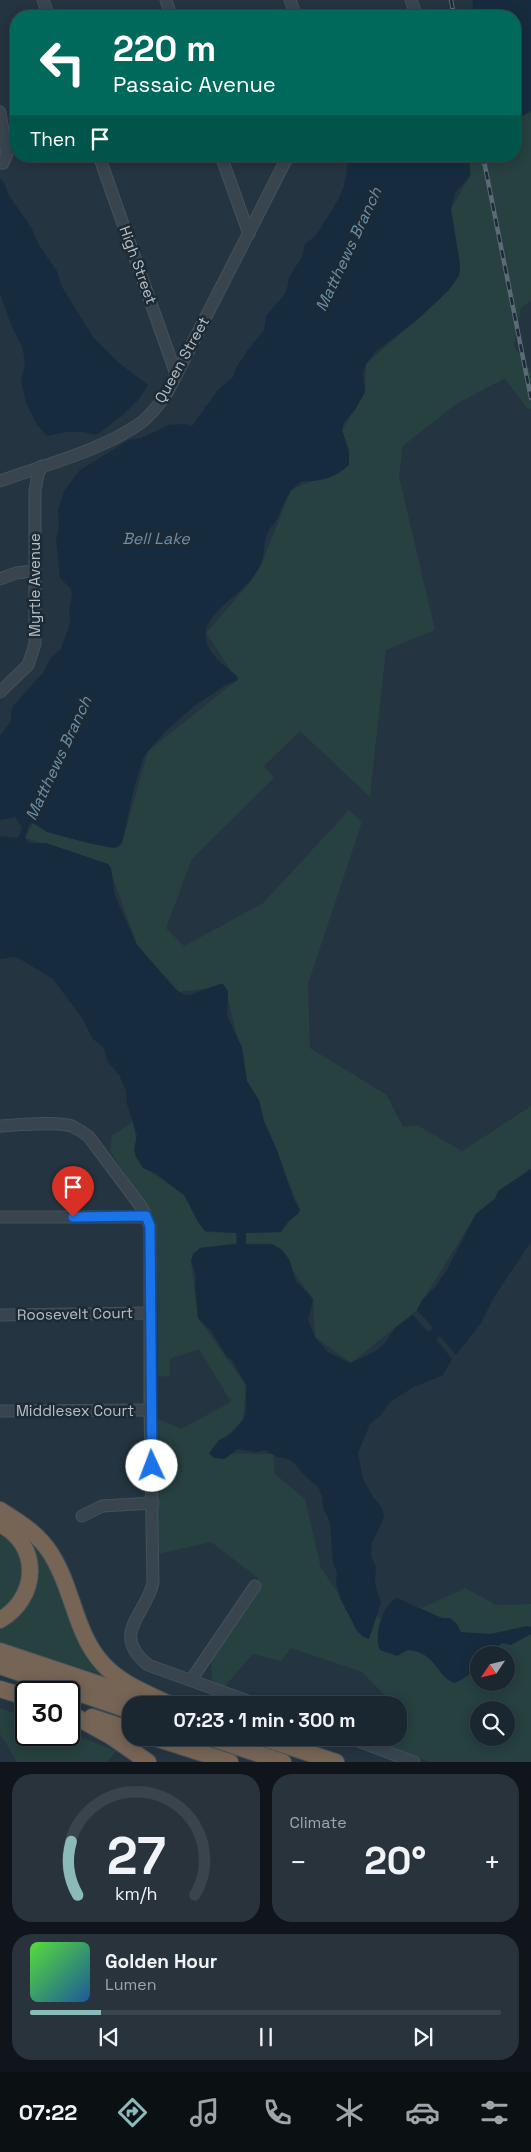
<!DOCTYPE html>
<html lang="en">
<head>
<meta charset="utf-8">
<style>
  body { margin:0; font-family:"Space Grotesk",sans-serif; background:#28333c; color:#f1f3f6; height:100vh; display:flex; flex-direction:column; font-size:19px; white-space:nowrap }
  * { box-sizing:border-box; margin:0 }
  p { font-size:16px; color:#a0a5ab }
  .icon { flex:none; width:28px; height:28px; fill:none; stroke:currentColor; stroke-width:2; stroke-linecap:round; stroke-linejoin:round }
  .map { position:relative; height:1762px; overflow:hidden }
  .side { display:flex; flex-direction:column; gap:12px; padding:12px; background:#0f151a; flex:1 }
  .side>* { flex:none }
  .banner { position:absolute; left:10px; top:10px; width:511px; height:152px; border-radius:20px; box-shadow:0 2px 12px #0003,0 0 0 1px #39444c; background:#00695c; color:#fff; overflow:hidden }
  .needle { width:32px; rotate:235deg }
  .controls { position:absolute; left:470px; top:1646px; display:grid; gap:10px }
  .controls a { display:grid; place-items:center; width:45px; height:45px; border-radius:50%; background:#1b2730; box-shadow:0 2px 12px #0003,0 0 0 1px #39444c; font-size:25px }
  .speed { position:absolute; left:15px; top:1681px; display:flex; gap:10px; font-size:25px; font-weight:700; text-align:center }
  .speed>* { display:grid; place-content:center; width:65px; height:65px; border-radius:50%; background:#1b2730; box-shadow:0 2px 12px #0003,0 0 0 1px #39444c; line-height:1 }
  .speed .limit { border:2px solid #111; border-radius:8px; background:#fff; color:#111 }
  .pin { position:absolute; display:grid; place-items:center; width:42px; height:42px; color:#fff; margin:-51px -21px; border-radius:50% 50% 50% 0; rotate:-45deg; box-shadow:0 0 5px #0007 }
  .pin .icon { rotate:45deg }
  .me { position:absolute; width:55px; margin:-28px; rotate:358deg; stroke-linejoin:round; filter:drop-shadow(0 0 4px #0008) }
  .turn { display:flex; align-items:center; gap:18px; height:105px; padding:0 20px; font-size:22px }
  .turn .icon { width:65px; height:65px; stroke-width:2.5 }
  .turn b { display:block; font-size:35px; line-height:42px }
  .then { display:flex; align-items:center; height:48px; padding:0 20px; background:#0003; gap:10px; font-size:19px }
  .big { font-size:38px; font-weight:600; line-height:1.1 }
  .side .card { flex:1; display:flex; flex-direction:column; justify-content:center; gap:8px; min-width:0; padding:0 18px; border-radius:20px; background:#28333c }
  .side .dial { align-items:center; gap:0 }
  .dial svg { height:130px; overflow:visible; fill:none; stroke:#39444c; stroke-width:7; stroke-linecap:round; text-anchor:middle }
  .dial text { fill:#f1f3f6; stroke:none }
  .song { display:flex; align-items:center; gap:15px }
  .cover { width:60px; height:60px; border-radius:8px; background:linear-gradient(135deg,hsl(110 70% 55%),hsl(210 70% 35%)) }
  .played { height:5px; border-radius:2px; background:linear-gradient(90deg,#8bbbb9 15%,#39444c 15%) }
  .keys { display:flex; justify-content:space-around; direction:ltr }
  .heat { display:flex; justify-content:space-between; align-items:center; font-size:28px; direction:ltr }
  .side .tiles { flex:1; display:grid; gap:12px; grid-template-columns:1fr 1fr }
  .card:last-child { grid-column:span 2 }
  .trip { position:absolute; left:122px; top:1696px; width:285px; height:50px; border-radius:20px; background:#1b2730; box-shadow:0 2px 12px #0003,0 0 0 1px #39444c; font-weight:600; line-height:50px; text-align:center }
  .tabs { display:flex; height:80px; justify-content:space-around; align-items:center; background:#0b1013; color:#a0a5ab }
  .tabs .icon { width:35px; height:35px }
  .tabs .active { color:#8bbbb9 }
  .tabs b { font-size:22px; color:#f1f3f6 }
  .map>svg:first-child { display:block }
  .green { fill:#264140; fill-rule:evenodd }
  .water { fill:#162c3e }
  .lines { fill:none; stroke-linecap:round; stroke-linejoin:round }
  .minor-casing { stroke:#44515b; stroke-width:13 }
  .highway-casing { stroke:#43505a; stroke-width:18 }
  .minor { stroke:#38454f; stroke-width:11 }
  .highway { stroke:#766454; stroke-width:16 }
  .rail-casing { stroke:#5a6a77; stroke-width:4.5 }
  .rail { stroke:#1d2a34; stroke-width:2.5; stroke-dasharray:8; stroke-linecap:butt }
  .route-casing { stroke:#114b97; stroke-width:12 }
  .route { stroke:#1a73e8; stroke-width:9 }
  .labels { text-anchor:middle; stroke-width:5; stroke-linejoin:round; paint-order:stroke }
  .street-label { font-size:15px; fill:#b4c0ca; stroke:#1d2a34 }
  .water-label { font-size:16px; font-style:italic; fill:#6c90aa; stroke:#1d2a34 }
</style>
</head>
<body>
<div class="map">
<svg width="531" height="1762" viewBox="0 0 531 1762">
  <rect width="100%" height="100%" fill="#243440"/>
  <!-- green -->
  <g class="green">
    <polygon points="531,112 531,301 521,308 514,346 531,372 531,409 527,408 505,379 456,404 403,446 399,476 435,630 386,650 370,797 300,731 264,766 274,778 192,859 166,928 184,946 263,903 349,810 362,822 308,984 310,1048 387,1095 403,1127 417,1125 462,1151 531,1106 531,1168 476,1214 417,1310 351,1363 315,1337 313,1299 273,1244 246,1244 246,1233 280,1232 300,1210 247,1081 225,986 179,992 137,945 108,864 25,838 33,823 122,843 148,751 237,680 206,633 252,580 263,560 291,490 349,465 342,430 365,392 366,364 437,301 460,272 451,209 471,174 469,156 515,156 515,118"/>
    <path d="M133 1122 141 1165 184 1195 206 1232 236 1233 237 1243 200 1248 191 1261 198 1318 246 1385 243 1420 209 1453 273 1454 275 1474 305 1499 321 1568 369 1638 372 1612 381 1619 394 1599 422 1608 465 1588 497 1605 531 1604V1762H429L391 1748 394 1738H399V1720L401 1712 399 1705H394L362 1672 291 1648 281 1661 253 1654 224 1687 212 1684 211 1656 257 1591 258 1578 211 1542 154 1555V1417L181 1429 231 1402 199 1349 170 1359V1376L158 1377 156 1221 110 1151 112 1135ZM479 1655H506V1682H479ZM479 1710H506V1738H479Z"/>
    <polygon points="0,1532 12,1542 24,1568 15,1600 0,1614"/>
    <polygon points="24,1538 41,1549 103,1675 0,1643 0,1627 8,1625 30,1603 38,1573"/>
    <polygon points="0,1708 26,1717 26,1735 69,1735 69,1732 116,1751 107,1762 17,1762 0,1734"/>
  </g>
  <!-- water -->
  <g class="water">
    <polygon points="473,0 531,0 531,111 517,119 515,119 515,16 472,16"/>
    <path d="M348 156H469L470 176 455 193 451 209 460 264 459 276 448 291 416 321 376 351 366 364 363 373 365 392 355 410 344 422 342 430 349 451V465C335 478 320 482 302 481 287 490 284 505 277 519 274 524 269 528 267 535 263 543 265 553 262 561 261 566 256 573 253 577 242 593 209 611 206 631 203 652 224 665 237 676L238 680 226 685 194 706 166 731 148 751 143 758 133 792 122 843 118 847 113 848 88 843 47 832 33 823 29 825 25 838 29 843H46L108 864 111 868 115 896 137 945 176 990 185 995H190L220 984H223L228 991 227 1016 242 1047 247 1081 259 1100 264 1121 277 1150 294 1200 300 1210 298 1214 288 1221 281 1232 246 1233V1244H272L281 1249 289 1259 296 1281 313 1299 308 1320 315 1337 328 1352 350 1363 376 1351 385 1343 396 1327 413 1315 428 1332 433 1328 417 1310 422 1300 436 1286 448 1268 476 1214 495 1199 498 1191 531 1169V1242L494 1297 481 1323 456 1355 440 1336 436 1339 452 1359 443 1375 412 1388 390 1402 381 1415 370 1424 358 1453 363 1479 372 1495 382 1508 384 1517 372 1543 371 1556 376 1568 375 1584 381 1603 369 1639 362 1636 357 1631 340 1598 336 1583 337 1572 333 1563 330 1522 323 1508 322 1496 318 1487 303 1474 295 1464 288 1459 277 1457 266 1450 256 1452 237 1449 225 1459 214 1458 209 1453 219 1440 231 1434 243 1420 246 1412V1385L232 1360 227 1357 211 1331 198 1318 195 1284 196 1275 191 1261 193 1254 200 1248 237 1244 236 1233 205 1231 198 1222 184 1195 157 1174 143 1168 136 1157 134 1150 137 1135 127 1104 126 1090 119 1075 108 1062 103 1047 93 1039 82 1018 53 979 20 959 15 957 0 959V836L16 838 20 835 22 827 15 817 0 820V736L11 721V712L13 706 42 674 51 658 61 649 71 621 69 614 72 593 70 588 60 578 56 539 59 528 58 509 64 491 80 470 129 440 141 438 169 425 185 424 192 426 218 390 233 377 236 368 247 351 264 330 266 316 284 295 287 289 289 277 302 257 305 244C319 234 318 231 327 218 342 196 347 183 348 156Z"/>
    <polygon points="0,178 4,183 10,197 31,227 40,247 57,271 62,287 93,337 119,363 148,385 139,399 123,415 99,433 94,435 84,432 67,432 47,436 37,425 26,403 21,379 25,365 23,349 12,327 0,294"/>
    <path d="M397 1598 442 1618H450L457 1624 461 1632 490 1634 527 1626 531 1627V1634L511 1645 502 1643 487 1655H479C479 1669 466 1679 454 1683 435 1675 437 1653 408 1650L397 1656 380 1650C373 1637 383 1603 397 1598Z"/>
  </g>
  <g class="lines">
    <defs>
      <g id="minor">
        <polyline points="43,0 49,16"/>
        <polyline points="166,0 171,16"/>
        <polyline points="290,0 296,16"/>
        <polyline points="411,0 417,16"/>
        <polyline points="0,112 7,154 3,163 0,163"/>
        <polyline points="99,156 176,374"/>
        <polyline points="221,156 249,234"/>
        <path d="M0 481C45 465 103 450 142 422 152 414 160 403 167 393L288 156"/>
        <polyline points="0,579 16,573 34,571"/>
        <polyline points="0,692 28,665 35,644 35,491 38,474 42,466"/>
        <path d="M0 1126C18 1125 56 1121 72 1126 78 1129 83 1132 89 1137L142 1208 150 1226V1410L153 1583C145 1616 110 1634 148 1665L259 1705"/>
        <polyline points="0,1217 146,1217"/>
        <polyline points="0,1315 150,1313"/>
        <polyline points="0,1411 150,1410"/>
        <polyline points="82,1516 102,1506 153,1503"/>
        <polyline points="191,1680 255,1586"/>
        <polyline points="350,1738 414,1762"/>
      </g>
      <g id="highway">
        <path d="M0 1510C19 1522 39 1534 51 1554 73 1588 75 1634 103 1664 121 1684 147 1693 171 1705"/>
        <path d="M0 1524C42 1546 38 1598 0 1620"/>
        <polyline points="0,1651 138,1697"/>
        <polyline points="0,1666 131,1711"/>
        <polyline points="0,1689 26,1697"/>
        <polyline points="69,1713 112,1737 148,1762"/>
        <polyline points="92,1717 131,1730"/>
        <polyline points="155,1738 230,1762"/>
        <polyline points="211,1738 283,1762"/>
        <polyline points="263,1738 336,1762"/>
      </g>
    </defs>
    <!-- minor casing -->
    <use href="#minor" class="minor-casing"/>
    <!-- highway casing -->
    <use href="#highway" class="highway-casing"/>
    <!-- minor -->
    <use href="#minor" class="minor"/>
    <!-- highway -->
    <use href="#highway" class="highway"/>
    <defs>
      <g id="rail">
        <polyline points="451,0 454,16"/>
        <polyline points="483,156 531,398"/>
      </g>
    </defs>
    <!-- rail casing -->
    <use href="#rail" class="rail-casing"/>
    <!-- rail -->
    <use href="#rail" class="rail"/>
  </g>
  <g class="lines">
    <defs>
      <polyline id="route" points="73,1217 146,1216 150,1226 152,1466"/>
    </defs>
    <!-- route casing -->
    <use href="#route" class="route-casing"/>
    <!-- route -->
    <use href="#route" class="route"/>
  </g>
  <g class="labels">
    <!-- street labels -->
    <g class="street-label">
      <text transform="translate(138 265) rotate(70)" y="5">High Street</text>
      <text transform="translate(182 360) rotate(-61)" y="5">Queen Street</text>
      <text transform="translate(35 585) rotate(-90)" y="5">Myrtle Avenue</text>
      <text transform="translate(75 1314) rotate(-1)" y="5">Roosevelt Court</text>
      <text x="75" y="1416">Middlesex Court</text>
    </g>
    <!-- water labels -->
    <g class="water-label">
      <text transform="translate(348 249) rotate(-65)" y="6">Matthews Branch</text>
      <text x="156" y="544">Bell Lake</text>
      <text transform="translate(58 758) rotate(-65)" y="6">Matthews Branch</text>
    </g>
  </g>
</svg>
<div class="controls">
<a><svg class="needle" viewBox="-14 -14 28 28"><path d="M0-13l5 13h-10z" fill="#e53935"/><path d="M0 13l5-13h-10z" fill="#a0a5ab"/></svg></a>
<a><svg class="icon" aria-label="search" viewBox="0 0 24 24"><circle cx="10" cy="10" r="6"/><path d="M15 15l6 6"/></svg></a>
</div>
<div class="speed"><div class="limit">30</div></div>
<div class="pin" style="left:73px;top:1217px;background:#d93025"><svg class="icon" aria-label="arrive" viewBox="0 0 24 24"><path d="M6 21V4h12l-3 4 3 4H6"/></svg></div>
<svg class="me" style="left:152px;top:1466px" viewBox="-20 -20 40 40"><circle r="19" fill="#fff"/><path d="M0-13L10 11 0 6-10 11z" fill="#1a73e8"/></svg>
<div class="trip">07:23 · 1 min · 300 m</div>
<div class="banner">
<div class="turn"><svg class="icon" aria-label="left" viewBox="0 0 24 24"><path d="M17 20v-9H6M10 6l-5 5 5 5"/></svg><div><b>220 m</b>Passaic Avenue</div></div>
<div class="then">Then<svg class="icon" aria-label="arrive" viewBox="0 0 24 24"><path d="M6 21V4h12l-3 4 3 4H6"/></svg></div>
</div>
</div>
<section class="side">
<div class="tiles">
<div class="card dial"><svg viewBox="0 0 100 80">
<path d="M14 69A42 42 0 1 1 86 69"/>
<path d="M14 69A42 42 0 0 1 10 36" stroke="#8bbbb9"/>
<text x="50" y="56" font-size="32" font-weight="700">27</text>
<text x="50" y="72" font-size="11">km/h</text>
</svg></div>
<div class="card"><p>Climate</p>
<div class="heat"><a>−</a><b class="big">20°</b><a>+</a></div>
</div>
<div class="card">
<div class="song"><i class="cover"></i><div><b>Golden Hour</b><p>Lumen</p></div></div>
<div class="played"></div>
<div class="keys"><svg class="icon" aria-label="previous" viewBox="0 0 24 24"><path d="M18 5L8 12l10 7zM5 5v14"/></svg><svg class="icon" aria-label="pause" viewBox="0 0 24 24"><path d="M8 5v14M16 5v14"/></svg><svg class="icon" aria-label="next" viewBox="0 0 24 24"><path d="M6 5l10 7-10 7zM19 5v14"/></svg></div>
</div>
</div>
</section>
<nav class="tabs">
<b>07:22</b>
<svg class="icon active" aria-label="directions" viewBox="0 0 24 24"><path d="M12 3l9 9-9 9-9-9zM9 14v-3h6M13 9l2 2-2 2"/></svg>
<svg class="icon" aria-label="music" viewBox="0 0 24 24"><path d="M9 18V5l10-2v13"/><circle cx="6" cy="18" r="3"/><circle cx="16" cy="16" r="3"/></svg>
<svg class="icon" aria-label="phone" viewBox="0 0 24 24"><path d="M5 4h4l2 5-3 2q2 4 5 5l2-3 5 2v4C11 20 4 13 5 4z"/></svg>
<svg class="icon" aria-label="climate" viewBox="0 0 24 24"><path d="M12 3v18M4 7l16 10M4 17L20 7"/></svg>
<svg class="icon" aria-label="car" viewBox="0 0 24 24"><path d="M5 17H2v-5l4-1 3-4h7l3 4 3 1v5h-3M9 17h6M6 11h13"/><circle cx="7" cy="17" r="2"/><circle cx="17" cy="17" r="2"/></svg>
<svg class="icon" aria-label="filters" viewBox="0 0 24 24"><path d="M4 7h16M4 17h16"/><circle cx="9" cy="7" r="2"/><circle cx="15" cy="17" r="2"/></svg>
</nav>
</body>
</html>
